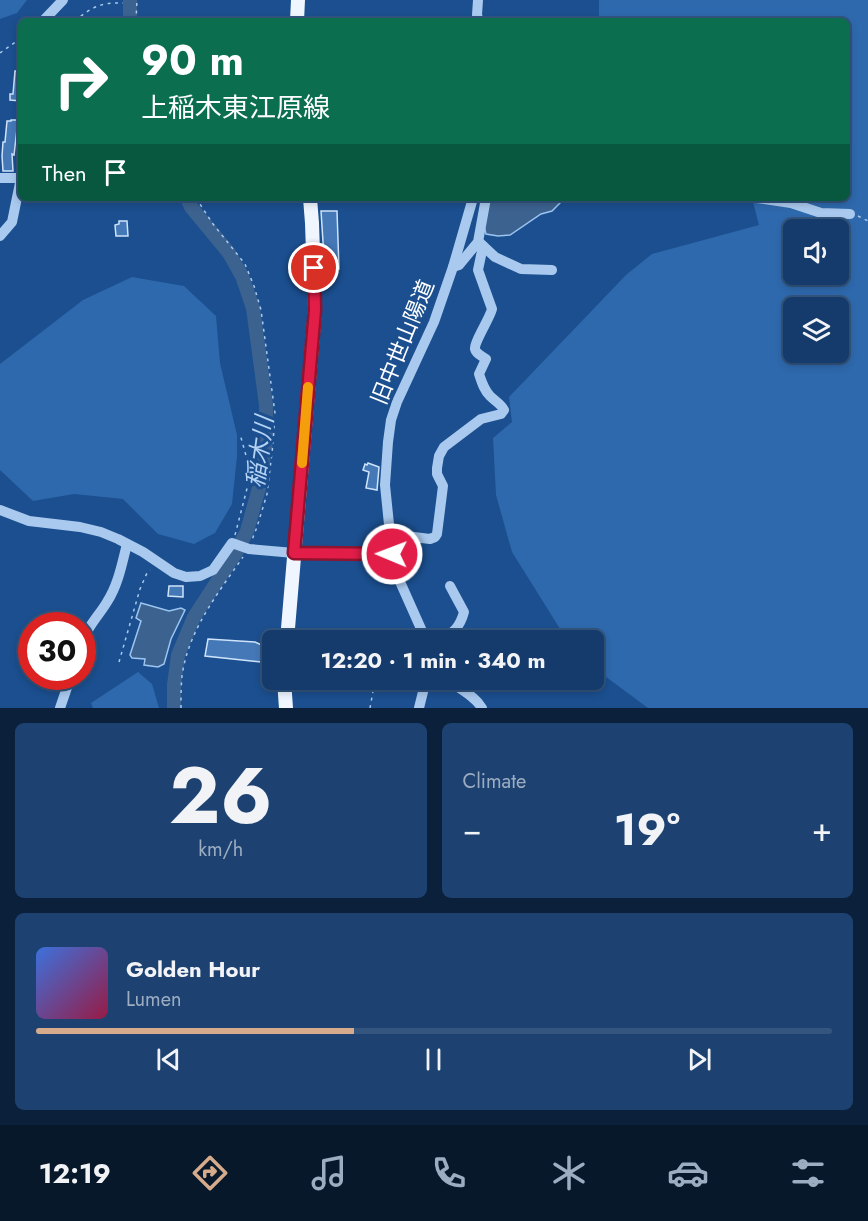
<!DOCTYPE html>
<html lang="en">
<head>
<meta charset="utf-8">
<style>
  body { margin:0; font-family:Jost,"Noto Sans JP",sans-serif; background:#1d4271; color:#f1f3f6; height:100vh; display:flex; flex-direction:column; font-size:22px; white-space:nowrap }
  * { box-sizing:border-box; margin:0 }
  p { font-size:20px; color:#9dadc1 }
  .icon { flex:none; width:33px; height:33px; fill:none; stroke:currentColor; stroke-width:2; stroke-linecap:round; stroke-linejoin:round }
  .map { position:relative; height:708px; overflow:hidden }
  .drawer { display:flex; flex-direction:column; gap:15px; padding:15px; background:#0b203b; flex:1 }
  .drawer>* { flex:none }
  .hud { position:absolute; left:18px; top:18px; width:832px; height:183px; border-radius:9px; box-shadow:0 3px 9px #0003,0 0 0 2px #33557e; background:#0b6e4f; color:#fff; overflow:hidden }
  .buttons { position:absolute; left:783px; top:219px; display:grid; gap:12px }
  .buttons a { display:grid; place-items:center; width:66px; height:66px; border-radius:9px; background:#143b6b; box-shadow:0 3px 9px #0003,0 0 0 2px #33557e; font-size:30px }
  .speed { position:absolute; left:18px; top:612px; display:flex; gap:12px; font-size:30px; font-weight:700; text-align:center }
  .speed>* { display:grid; place-content:center; width:78px; height:78px; border-radius:50%; background:#143b6b; box-shadow:0 3px 9px #0003,0 0 0 2px #33557e; line-height:1 }
  .speed .limit { border:9px solid #d22; background:#fff; color:#111 }
  .pin { position:absolute; display:grid; place-items:center; width:51px; height:51px; color:#fff; margin:-26px; border:3px solid #fff; border-radius:50%; box-shadow:0 2px 6px #0007 }
  .me { position:absolute; width:66px; margin:-33px; rotate:271deg; stroke-linejoin:round; filter:drop-shadow(0 0 4px #0008) }
  .turn { display:flex; align-items:center; gap:21px; height:126px; padding:0 24px; font-size:27px }
  .turn .icon { width:78px; height:78px; stroke-width:2.5 }
  .turn b { display:block; font-size:42px; line-height:51px }
  .then { display:flex; align-items:center; height:57px; padding:0 24px; background:#0003; gap:12px; font-size:22px }
  .big { font-size:45px; font-weight:700; line-height:1.1 }
  .drawer .card { flex:1; display:flex; flex-direction:column; justify-content:center; gap:9px; min-width:0; padding:0 21px; border-radius:9px; background:#1d4271 }
  .drawer .dial { align-items:center; gap:0 }
  .dial b { font-size:78px; line-height:1 }
  .song { display:flex; align-items:center; gap:18px }
  .cover { width:72px; height:72px; border-radius:9px; background:linear-gradient(135deg,hsl(220 70% 55%),hsl(340 70% 35%)) }
  .played { height:6px; border-radius:3px; background:linear-gradient(90deg,#d6ab8b 40%,#33557e 40%) }
  .keys { display:flex; justify-content:space-around; direction:ltr }
  .heat { display:flex; justify-content:space-between; align-items:center; font-size:33px; direction:ltr }
  .drawer .tiles { flex:1; display:grid; gap:15px; grid-template-columns:1fr 1fr }
  .card:last-child { grid-column:span 2 }
  .trip { position:absolute; left:262px; top:630px; width:342px; height:60px; border-radius:9px; background:#143b6b; box-shadow:0 3px 9px #0003,0 0 0 2px #33557e; font-weight:700; line-height:60px; text-align:center }
  .dock { display:flex; height:96px; justify-content:space-around; align-items:center; background:#08182b; color:#9dadc1 }
  .dock .icon { width:42px; height:42px }
  .dock .on { color:#d6ab8b }
  .dock b { font-size:27px; color:#f1f3f6 }
  .map>svg:first-child { display:block }
  .green { fill:#2e69ad; fill-rule:evenodd }
  .water { fill:#3c6290; stroke:#9cc4f0; stroke-width:1.5 }
  .lines { fill:none; stroke-linecap:round; stroke-linejoin:round }
  .river { stroke:#3c6290; stroke-width:14 }
  .building { fill:#4478b7; stroke:#cfe3fa; stroke-width:1.5 }
  .path { stroke:#a9c9ee; stroke-width:1.5; stroke-dasharray:3 4.5; stroke-linecap:butt }
  .minor { stroke:#a9c9ee; stroke-width:10 }
  .major { stroke:#f0f6ff; stroke-width:14 }
  .route-casing { stroke:#92132f; stroke-width:15 }
  .route { stroke:#e11d48; stroke-width:10 }
  .slow { stroke:#f59e0b; stroke-width:10 }
  .labels { text-anchor:middle; stroke-width:6; stroke-linejoin:round; paint-order:stroke }
  .street-label { font-size:22px; fill:#fff; stroke:#1b4f8f }
  .water-label { font-size:24px; font-style:italic; fill:#b5d3f5; stroke:#1b4f8f }
</style>
</head>
<body>
<div class="map">
<svg width="868" height="708" viewBox="0 0 868 708">
  <rect width="100%" height="100%" fill="#1b4f8f"/>
  <!-- green -->
  <g class="green">
    <polygon points="0,0 27,0 17,13 0,19"/>
    <path d="M599 0H868V708H648L594 668V640H567L512 552 496 495 493 438 512 422 509 397 626 275 652 254 759 225 752 198H848V21H599ZM794 230H838V274H794ZM794 308H838V352H794Z"/>
    <polygon points="132,277 184,286 216,316 220,363 237,435 237,456 232,504 215,533 194,544 158,534 123,499 74,494 33,501 0,470 0,364 83,300"/>
    <polygon points="138,672 152,684 159,708 93,708 91,703"/>
  </g>
  <!-- water -->
  <g class="water">
    <polygon points="489,198 571,198 561,202 552,211 541,214 510,235 498,236 486,234 484,226"/>
    <polygon points="141,603 169,611 181,608 185,610 171,639 164,664 158,667 144,665 145,659 132,658 130,655 141,621 136,618"/>
  </g>
  <g class="lines">
    <!-- river -->
    <g class="river">
      <polyline points="130,21 130,0"/>
      <polyline points="174,708 174,685 178,655 194,617 237,551 247,531 259,488 266,440 266,405 253,308 242,276 229,253 191,207 187,198"/>
    </g>
  </g>
  <!-- building -->
  <g class="building">
    <polygon points="15,71 21,72 21,101 10,100 10,94 13,94"/>
    <polygon points="11,120 18,120 14,155 12,154 13,171 3,171 2,156 3,142 5,142 7,121 11,121"/>
    <polygon points="321,211 337,211 339,269 331,270 331,257 324,257"/>
    <polygon points="119,221 127,221 128,236 116,236 115,225 119,224"/>
    <polygon points="368,463 379,467 377,490 366,488 369,472 363,470 365,464 367,465"/>
    <polygon points="169,586 183,586 183,597 168,596"/>
    <polygon points="208,639 255,642 266,647 273,648 273,679 261,662 205,656"/>
  </g>
  <g class="lines">
    <!-- path -->
    <g class="path">
      <path d="M75 21C91 7 102 2 123 3"/>
      <polyline points="136,21 137,0"/>
      <polyline points="0,53 21,38"/>
      <polyline points="196,198 213,224 245,264 254,286 261,310 275,413 273,444 267,494 257,527 252,540"/>
      <polyline points="858,216 868,221"/>
      <polyline points="235,535 250,477 250,470 240,434"/>
      <polyline points="119,662 140,589 147,573 150,570"/>
      <path d="M181 708C181 697 181 686 182 676 188 631 218 593 243 557"/>
      <polyline points="370,708 375,680"/>
    </g>
    <!-- minor -->
    <g class="minor">
      <polyline points="478,0 477,15 479,21"/>
      <polyline points="43,21 63,0"/>
      <polyline points="0,178 21,178"/>
      <polyline points="757,198 791,203 821,213 850,214"/>
      <polyline points="0,236 12,222 21,178"/>
      <polyline points="480,243 495,257 521,269 552,270"/>
      <polyline points="453,267 459,265 478,242 486,198"/>
      <polyline points="0,510 29,521 80,527 101,532 118,539 143,552 174,573 186,577 200,576 213,570 232,543 249,549 294,553 392,554"/>
      <path d="M389 534 430 539 435 537 437 534 443 486 437 474V468L439 456 444 447 481 419 501 414 504 410C501 404 495 401 490 396 484 390 482 383 479 374L486 359C482 356 476 354 475 349 474 342 490 318 492 309L478 270 483 246"/>
      <polyline points="426,640 397,575 392,554 385,485 388,442 391,420 397,402 434,322 453,267 473,198"/>
      <path d="M439 640C453 634 460 627 464 612L450 586"/>
      <path d="M82 642C89 624 98 617 107 602 118 585 122 564 127 544"/>
      <path d="M449 680C460 690 474 695 482 708"/>
      <polyline points="60,708 71,676"/>
      <polyline points="419,708 426,680"/>
    </g>
    <!-- major -->
    <g class="major">
      <polyline points="297,21 298,0"/>
      <polyline points="287,640 315,310 312,223 310,198"/>
      <polyline points="284,680 286,708"/>
    </g>
  </g>
  <g class="lines">
    <defs>
      <polyline id="route" points="314,268 315,310 294,553 392,554"/>
    </defs>
    <!-- route casing -->
    <use href="#route" class="route-casing"/>
    <!-- route -->
    <use href="#route" class="route"/>
    <!-- slow -->
    <polyline class="slow" points="302,463 308,387"/>
  </g>
  <g class="labels">
    <!-- street labels -->
    <g class="street-label">
      <text transform="translate(402 342) rotate(-68)" y="8">旧中世山陽道</text>
    </g>
    <!-- water labels -->
    <g class="water-label">
      <text transform="translate(260 452) rotate(-82)" y="8">稲木川</text>
    </g>
  </g>
</svg>
<div class="buttons">
<a><svg class="icon" aria-label="sound" viewBox="0 0 24 24"><path d="M4 9h4l5-4v14l-5-4H4zM17 9q2 3 0 6"/></svg></a>
<a><svg class="icon" aria-label="layers" viewBox="0 0 24 24"><path d="M12 4l9 5-9 5-9-5zM3 14l9 5 9-5"/></svg></a>
</div>
<div class="speed"><div class="limit">30</div></div>
<div class="pin" style="left:314px;top:268px;background:#d93025"><svg class="icon" aria-label="arrive" viewBox="0 0 24 24"><path d="M6 21V4h12l-3 4 3 4H6"/></svg></div>
<svg class="me" style="left:392px;top:554px" viewBox="-20 -20 40 40"><circle r="17" fill="#e11d48" stroke="#fff" stroke-width="3"/><path d="M0-11L8 9 0 5-8 9z" fill="#fff"/></svg>
<div class="trip">12:20 · 1 min · 340 m</div>
<div class="hud">
<div class="turn"><svg class="icon" aria-label="right" viewBox="0 0 24 24"><path d="M7 20v-9h11M14 6l5 5-5 5"/></svg><div><b>90 m</b>上稲木東江原線</div></div>
<div class="then">Then<svg class="icon" aria-label="arrive" viewBox="0 0 24 24"><path d="M6 21V4h12l-3 4 3 4H6"/></svg></div>
</div>
</div>
<section class="drawer">
<div class="tiles">
<div class="card dial"><b>26</b><p>km/h</p></div>
<div class="card"><p>Climate</p>
<div class="heat"><a>−</a><b class="big">19°</b><a>+</a></div>
</div>
<div class="card">
<div class="song"><i class="cover"></i><div><b>Golden Hour</b><p>Lumen</p></div></div>
<div class="played"></div>
<div class="keys"><svg class="icon" aria-label="previous" viewBox="0 0 24 24"><path d="M18 5L8 12l10 7zM5 5v14"/></svg><svg class="icon" aria-label="pause" viewBox="0 0 24 24"><path d="M8 5v14M16 5v14"/></svg><svg class="icon" aria-label="next" viewBox="0 0 24 24"><path d="M6 5l10 7-10 7zM19 5v14"/></svg></div>
</div>
</div>
</section>
<nav class="dock">
<b>12:19</b>
<svg class="icon on" aria-label="directions" viewBox="0 0 24 24"><path d="M12 3l9 9-9 9-9-9zM9 14v-3h6M13 9l2 2-2 2"/></svg>
<svg class="icon" aria-label="music" viewBox="0 0 24 24"><path d="M9 18V5l10-2v13"/><circle cx="6" cy="18" r="3"/><circle cx="16" cy="16" r="3"/></svg>
<svg class="icon" aria-label="phone" viewBox="0 0 24 24"><path d="M5 4h4l2 5-3 2q2 4 5 5l2-3 5 2v4C11 20 4 13 5 4z"/></svg>
<svg class="icon" aria-label="climate" viewBox="0 0 24 24"><path d="M12 3v18M4 7l16 10M4 17L20 7"/></svg>
<svg class="icon" aria-label="car" viewBox="0 0 24 24"><path d="M5 17H2v-5l4-1 3-4h7l3 4 3 1v5h-3M9 17h6M6 11h13"/><circle cx="7" cy="17" r="2"/><circle cx="17" cy="17" r="2"/></svg>
<svg class="icon" aria-label="filters" viewBox="0 0 24 24"><path d="M4 7h16M4 17h16"/><circle cx="9" cy="7" r="2"/><circle cx="15" cy="17" r="2"/></svg>
</nav>
</body>
</html>
